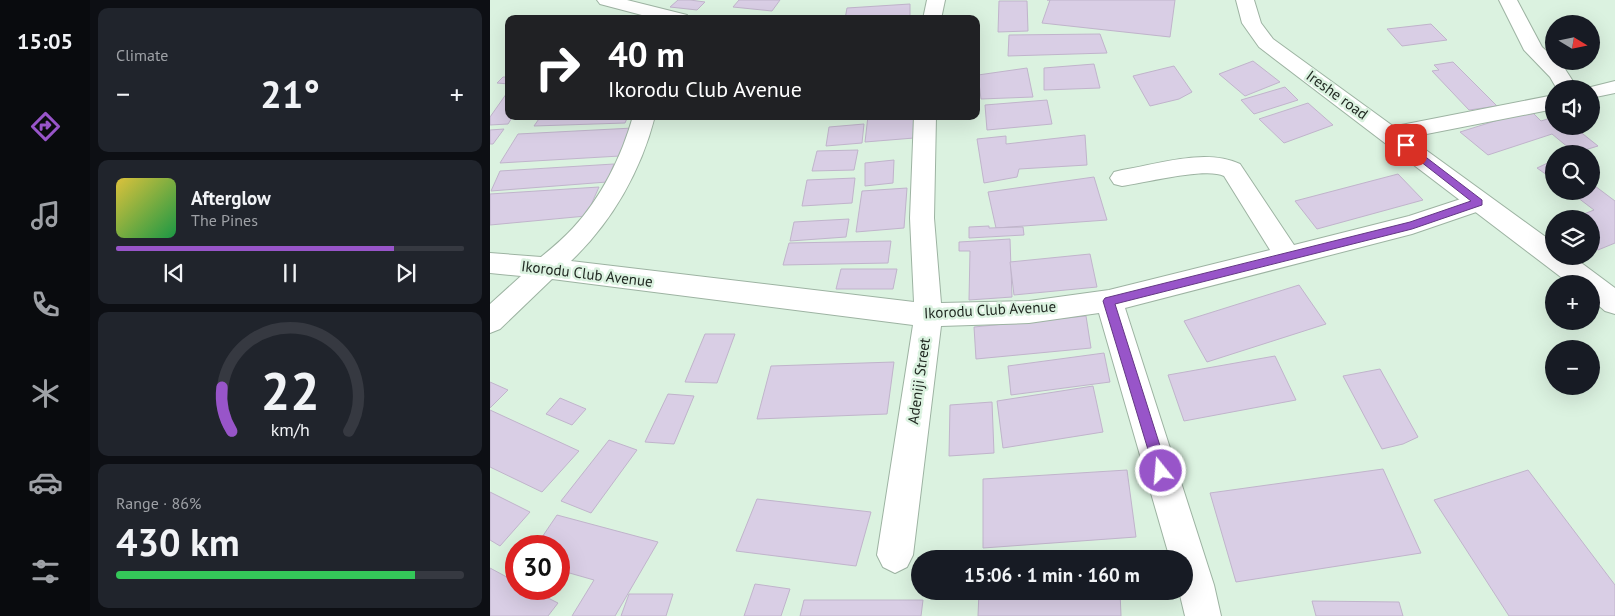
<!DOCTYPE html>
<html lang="en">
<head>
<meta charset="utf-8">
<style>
  body { margin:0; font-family:"PT Sans",sans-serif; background:#20242c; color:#f1f3f6; height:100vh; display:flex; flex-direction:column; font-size:19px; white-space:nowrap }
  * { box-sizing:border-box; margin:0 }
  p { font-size:16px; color:#9ea1a6 }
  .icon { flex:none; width:28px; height:28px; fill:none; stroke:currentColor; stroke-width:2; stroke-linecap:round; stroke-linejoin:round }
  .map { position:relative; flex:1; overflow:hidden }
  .sheet { display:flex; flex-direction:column; gap:8px; padding:8px; background:#0d0f14; width:400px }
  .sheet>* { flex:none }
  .banner { position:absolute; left:15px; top:15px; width:475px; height:105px; border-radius:10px; box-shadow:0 5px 20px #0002; background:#202124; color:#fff; overflow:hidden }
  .needle { width:32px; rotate:100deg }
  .fabs { position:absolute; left:1055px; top:15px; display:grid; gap:10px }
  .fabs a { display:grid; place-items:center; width:55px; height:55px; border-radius:50%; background:#171b24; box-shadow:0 5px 20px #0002; font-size:25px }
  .speed { position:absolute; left:15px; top:535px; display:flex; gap:10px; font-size:25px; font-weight:700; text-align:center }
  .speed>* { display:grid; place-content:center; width:65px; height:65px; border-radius:50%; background:#171b24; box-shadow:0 5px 20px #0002; line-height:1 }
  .speed .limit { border:8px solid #d22; background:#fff; color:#111 }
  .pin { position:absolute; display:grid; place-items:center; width:42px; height:42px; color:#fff; margin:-21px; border-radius:10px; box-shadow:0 2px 8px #0006 }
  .me { position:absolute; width:55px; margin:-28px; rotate:343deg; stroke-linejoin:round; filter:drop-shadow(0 0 4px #0008) }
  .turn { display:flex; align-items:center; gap:18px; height:105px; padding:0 20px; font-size:22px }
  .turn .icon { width:65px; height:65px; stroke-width:2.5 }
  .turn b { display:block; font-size:35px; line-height:42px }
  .big { font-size:38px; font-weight:600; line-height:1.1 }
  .sheet .card { flex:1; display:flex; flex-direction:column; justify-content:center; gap:8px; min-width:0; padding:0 18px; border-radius:10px; background:#20242c }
  .sheet .dial { align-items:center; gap:0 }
  .dial svg { height:130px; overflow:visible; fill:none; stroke:#363941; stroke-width:7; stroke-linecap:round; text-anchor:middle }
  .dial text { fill:#f1f3f6; stroke:none }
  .song { display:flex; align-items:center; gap:15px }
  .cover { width:60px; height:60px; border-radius:8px; background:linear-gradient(135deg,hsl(50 70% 55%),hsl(140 70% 35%)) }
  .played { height:5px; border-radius:2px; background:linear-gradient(90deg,#9855c9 80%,#363941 80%) }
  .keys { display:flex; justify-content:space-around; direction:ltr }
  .heat { display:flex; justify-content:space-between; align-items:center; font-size:28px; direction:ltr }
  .charge { height:8px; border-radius:4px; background:linear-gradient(90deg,#34c759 86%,#363941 0) }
  .trip { position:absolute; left:421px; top:550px; width:282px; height:50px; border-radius:25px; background:#171b24; box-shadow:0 5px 20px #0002; font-weight:600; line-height:50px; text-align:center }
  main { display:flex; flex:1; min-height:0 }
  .menu { display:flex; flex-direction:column; width:90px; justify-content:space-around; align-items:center; background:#090b0e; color:#9ea1a6 }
  .menu .icon { width:35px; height:35px }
  .menu .on { color:#9855c9 }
  .menu b { font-size:22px; color:#f1f3f6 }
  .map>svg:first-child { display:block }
  .building { fill:#d9cee5; stroke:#c0b4cb }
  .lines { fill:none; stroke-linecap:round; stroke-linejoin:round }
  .minor-casing { stroke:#9db3a2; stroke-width:2 }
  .major-casing { stroke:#9db3a2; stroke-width:2 }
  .minor { fill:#fff; fill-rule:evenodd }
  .major { fill:#fff; fill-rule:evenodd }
  .route { fill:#9855c9; stroke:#633783 }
  .labels { text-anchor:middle; stroke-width:5; stroke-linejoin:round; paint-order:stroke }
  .street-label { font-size:15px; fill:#212922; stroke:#dbf2e0 }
</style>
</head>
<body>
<main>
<nav class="menu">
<b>15:05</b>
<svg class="icon on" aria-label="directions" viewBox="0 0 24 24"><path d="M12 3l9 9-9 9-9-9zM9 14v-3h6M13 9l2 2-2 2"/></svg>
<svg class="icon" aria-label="music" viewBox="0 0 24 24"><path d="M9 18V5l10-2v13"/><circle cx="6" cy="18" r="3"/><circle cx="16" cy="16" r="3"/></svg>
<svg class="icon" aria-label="phone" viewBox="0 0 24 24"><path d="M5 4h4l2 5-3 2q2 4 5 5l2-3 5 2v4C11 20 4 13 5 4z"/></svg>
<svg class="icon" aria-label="climate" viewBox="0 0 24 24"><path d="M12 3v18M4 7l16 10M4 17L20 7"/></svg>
<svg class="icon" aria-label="car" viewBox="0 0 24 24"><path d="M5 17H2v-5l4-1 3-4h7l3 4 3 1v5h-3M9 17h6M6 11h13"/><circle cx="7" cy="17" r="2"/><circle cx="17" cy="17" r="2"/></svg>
<svg class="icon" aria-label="filters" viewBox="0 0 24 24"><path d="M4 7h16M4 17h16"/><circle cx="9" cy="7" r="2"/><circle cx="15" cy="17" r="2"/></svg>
</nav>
<section class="sheet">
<div class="card"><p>Climate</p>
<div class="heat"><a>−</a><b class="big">21°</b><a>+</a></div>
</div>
<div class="card">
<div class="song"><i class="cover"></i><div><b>Afterglow</b><p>The Pines</p></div></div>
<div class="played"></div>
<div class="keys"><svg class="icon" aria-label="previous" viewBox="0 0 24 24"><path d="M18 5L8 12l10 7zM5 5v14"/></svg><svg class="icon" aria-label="pause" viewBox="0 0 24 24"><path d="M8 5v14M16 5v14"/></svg><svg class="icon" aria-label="next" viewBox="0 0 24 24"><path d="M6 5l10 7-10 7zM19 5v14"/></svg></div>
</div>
<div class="card dial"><svg viewBox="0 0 100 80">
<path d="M14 69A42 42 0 1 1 86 69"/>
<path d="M14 69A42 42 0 0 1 8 42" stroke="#9855c9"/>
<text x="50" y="56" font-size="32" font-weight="700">22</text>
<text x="50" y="72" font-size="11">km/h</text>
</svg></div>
<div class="card"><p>Range · 86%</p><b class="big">430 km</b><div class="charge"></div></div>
</section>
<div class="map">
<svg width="1125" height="616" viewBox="0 0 1125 616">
  <rect width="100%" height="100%" fill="#dbf2e0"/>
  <!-- building -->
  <g class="building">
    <polygon points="188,0 200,0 215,2 207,10 180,7"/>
    <polygon points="249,0 290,0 282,11 243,7"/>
    <polygon points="557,0 685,0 680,37 552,23 560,0"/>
    <polygon points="509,1 537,1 538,31 508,32"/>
    <polygon points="420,4 420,19 355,19 357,8"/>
    <polygon points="941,24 957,40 912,46 897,29"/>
    <polygon points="610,34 617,53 518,56 519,35"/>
    <polygon points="763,61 790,82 755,96 729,74"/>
    <polygon points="963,62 1007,106 979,110 942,71 949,70 944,65"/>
    <polygon points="604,64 610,88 554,90 554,68"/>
    <polygon points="684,66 702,92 689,99 660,106 643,76"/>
    <polygon points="537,68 543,97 491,99 488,75"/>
    <polygon points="13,77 19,77 19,84 7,83"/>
    <polygon points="795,87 808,100 764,114 751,100"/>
    <polygon points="19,90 19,116 23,116 18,124 0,125 0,117"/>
    <polygon points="557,100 562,124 497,130 495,105"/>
    <polygon points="818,103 843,125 794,143 769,119"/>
    <polygon points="1040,110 1051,121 1064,117 1064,126 1083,126 1108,146 1085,153 1062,134 998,155 970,132"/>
    <polygon points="51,116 138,116 135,123 44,126"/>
    <polygon points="378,116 425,116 424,138 375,142"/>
    <polygon points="374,124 372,143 336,146 339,127"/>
    <polygon points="143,128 130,156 10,163 28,134"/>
    <polygon points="14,129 3,144 0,144 0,130"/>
    <polygon points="595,135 597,165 529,169 527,177 494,183 487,139 516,136 516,144"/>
    <polygon points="368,150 364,170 322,171 327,151"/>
    <polygon points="404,160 403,183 375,186 375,163"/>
    <polygon points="1064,160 1064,180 1047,168"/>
    <polygon points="124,164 117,182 1,191 10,171"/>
    <polygon points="908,174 933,200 827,229 805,201"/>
    <polygon points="604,177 617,220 506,228 498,192"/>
    <polygon points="365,178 362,203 312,206 317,180"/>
    <polygon points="1101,183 1125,201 1125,243 1108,250 1101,245 1101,219 1081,219 1104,210 1079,191 1101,191"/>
    <polygon points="109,187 96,216 0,225 0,194"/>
    <polygon points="417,188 414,228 366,232 372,191"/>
    <polygon points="359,219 356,237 300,241 304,222"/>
    <polygon points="499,226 499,228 533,227 534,235 479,238 479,227"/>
    <polygon points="520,239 522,297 479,300 480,251 469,251 469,242"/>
    <polygon points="401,241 398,263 293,265 299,243"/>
    <polygon points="600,254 607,287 524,295 520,262"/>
    <polygon points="351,269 407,269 403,289 346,289"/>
    <polygon points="809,285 836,324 717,362 694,321"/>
    <polygon points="596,316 601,348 486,359 484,327"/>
    <polygon points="215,334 245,334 227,383 195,382"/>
    <polygon points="614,353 620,382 521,395 518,366"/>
    <polygon points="785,356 806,400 694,421 678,375"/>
    <polygon points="404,362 397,414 267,419 281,366"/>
    <polygon points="890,369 928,437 913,444 892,449 853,376"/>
    <polygon points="0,382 18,390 0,408"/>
    <polygon points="603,386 613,432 513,448 507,401"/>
    <polygon points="178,394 204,396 184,444 155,442"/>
    <polygon points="70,398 96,409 82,425 56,414"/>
    <polygon points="502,402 504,453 459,456 460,405"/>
    <polygon points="0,410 89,451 52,492 0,467"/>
    <polygon points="119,440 147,450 101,513 71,501"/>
    <polygon points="893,469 931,553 746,582 720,493"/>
    <polygon points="637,470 646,537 493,548 493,479"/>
    <polygon points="1038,470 1125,585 1125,616 1019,616 944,500"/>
    <polygon points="0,492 40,512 10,546 0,540"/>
    <polygon points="267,499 381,512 366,566 246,551"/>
    <polygon points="67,515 168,542 125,616 82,616 104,580 69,570 69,546 46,546"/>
    <polygon points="0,568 26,582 26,589 40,589 68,603 58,616 0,616"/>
    <polygon points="265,584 300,589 291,616 254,616"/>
    <polygon points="489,591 630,591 631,616 488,616"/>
    <polygon points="139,594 183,594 176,616 131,616"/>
    <polygon points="314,600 433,600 431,616 310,616"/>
    <polygon points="822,601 909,602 913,616 826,616"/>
  </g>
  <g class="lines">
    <defs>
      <g id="minor">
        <polygon points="107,0 137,0 197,15 199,19 167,19 110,4"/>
        <polygon points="437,0 455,0 451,19 433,19"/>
        <polygon points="1009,0 1027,0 1052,47 1064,58 1064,61 1067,61 1075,69 1088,89 1067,89 1060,77 1034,50"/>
        <polygon points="1125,81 1125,93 1101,98 1101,89 1093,89"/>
        <polygon points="1064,95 1064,109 901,141 893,139 890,134 893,129 901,127"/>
        <path d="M143 116H165C151 171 122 222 81 261L424 302 420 218 424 116H446L444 218 451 303 539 301 619 290 780 250 734 176C716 167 654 183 632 186L624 184 620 178 624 172 632 170C669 164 715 148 750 164L804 245 919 216 989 193 998 196 1001 202 998 208 922 234 635 308 724 585 731 616H695L689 591H695V559H680L609 313 539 323 451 326 423 555 417 567 405 573 393 567 387 555 423 325 62 279 10 329 0 333V304L31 276 0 273V253L51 257C62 248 73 239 83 228 111 198 132 156 143 116Z"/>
      </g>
      <polygon id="major" points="746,0 764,0 771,23 783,39 1064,243 1064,256 1082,256 1125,288 1125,314 1115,311 1101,299 1101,284 1080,284 769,47 752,23"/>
    </defs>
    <!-- minor casing -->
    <use href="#minor" class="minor-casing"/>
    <!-- major casing -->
    <use href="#major" class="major-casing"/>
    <!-- minor -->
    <use href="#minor" class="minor"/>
    <!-- major -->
    <use href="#major" class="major"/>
  </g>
  <!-- route -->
  <polygon class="route" points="916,142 992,200 992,205 922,229 625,304 678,471 676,476 671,478 666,476 613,301 615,298 920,222 981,201 912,147 912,143"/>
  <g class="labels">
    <!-- street labels -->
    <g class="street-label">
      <text transform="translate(847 95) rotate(36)" y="5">Ireshe road</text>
      <text transform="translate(97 274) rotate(7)" y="5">Ikorodu Club Avenue</text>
      <text transform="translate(500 310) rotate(-3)" y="5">Ikorodu Club Avenue</text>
      <text transform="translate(429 381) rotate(-82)" y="5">Adeniji Street</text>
    </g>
  </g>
</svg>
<div class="fabs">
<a><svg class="needle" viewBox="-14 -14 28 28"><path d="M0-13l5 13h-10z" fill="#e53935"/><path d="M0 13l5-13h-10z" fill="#9ea1a6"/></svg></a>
<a><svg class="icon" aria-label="sound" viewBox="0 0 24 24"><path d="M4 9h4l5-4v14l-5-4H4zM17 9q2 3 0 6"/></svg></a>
<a><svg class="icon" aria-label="search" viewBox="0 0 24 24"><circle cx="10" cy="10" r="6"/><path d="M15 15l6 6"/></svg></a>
<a><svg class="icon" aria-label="layers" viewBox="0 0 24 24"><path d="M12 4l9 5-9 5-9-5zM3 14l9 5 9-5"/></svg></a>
<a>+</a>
<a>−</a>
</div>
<div class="speed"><div class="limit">30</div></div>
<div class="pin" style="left:916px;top:145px;background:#d93025"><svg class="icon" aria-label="arrive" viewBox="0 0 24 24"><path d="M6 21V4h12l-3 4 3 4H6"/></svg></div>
<svg class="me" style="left:671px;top:471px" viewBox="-20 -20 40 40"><circle r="17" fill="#9855c9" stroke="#fff" stroke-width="3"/><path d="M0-11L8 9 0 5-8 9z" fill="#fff"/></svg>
<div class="trip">15:06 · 1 min · 160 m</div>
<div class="banner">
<div class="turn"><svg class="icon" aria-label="right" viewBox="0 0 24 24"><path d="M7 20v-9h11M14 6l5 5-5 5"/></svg><div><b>40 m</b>Ikorodu Club Avenue</div></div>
</div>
</div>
</main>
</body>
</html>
